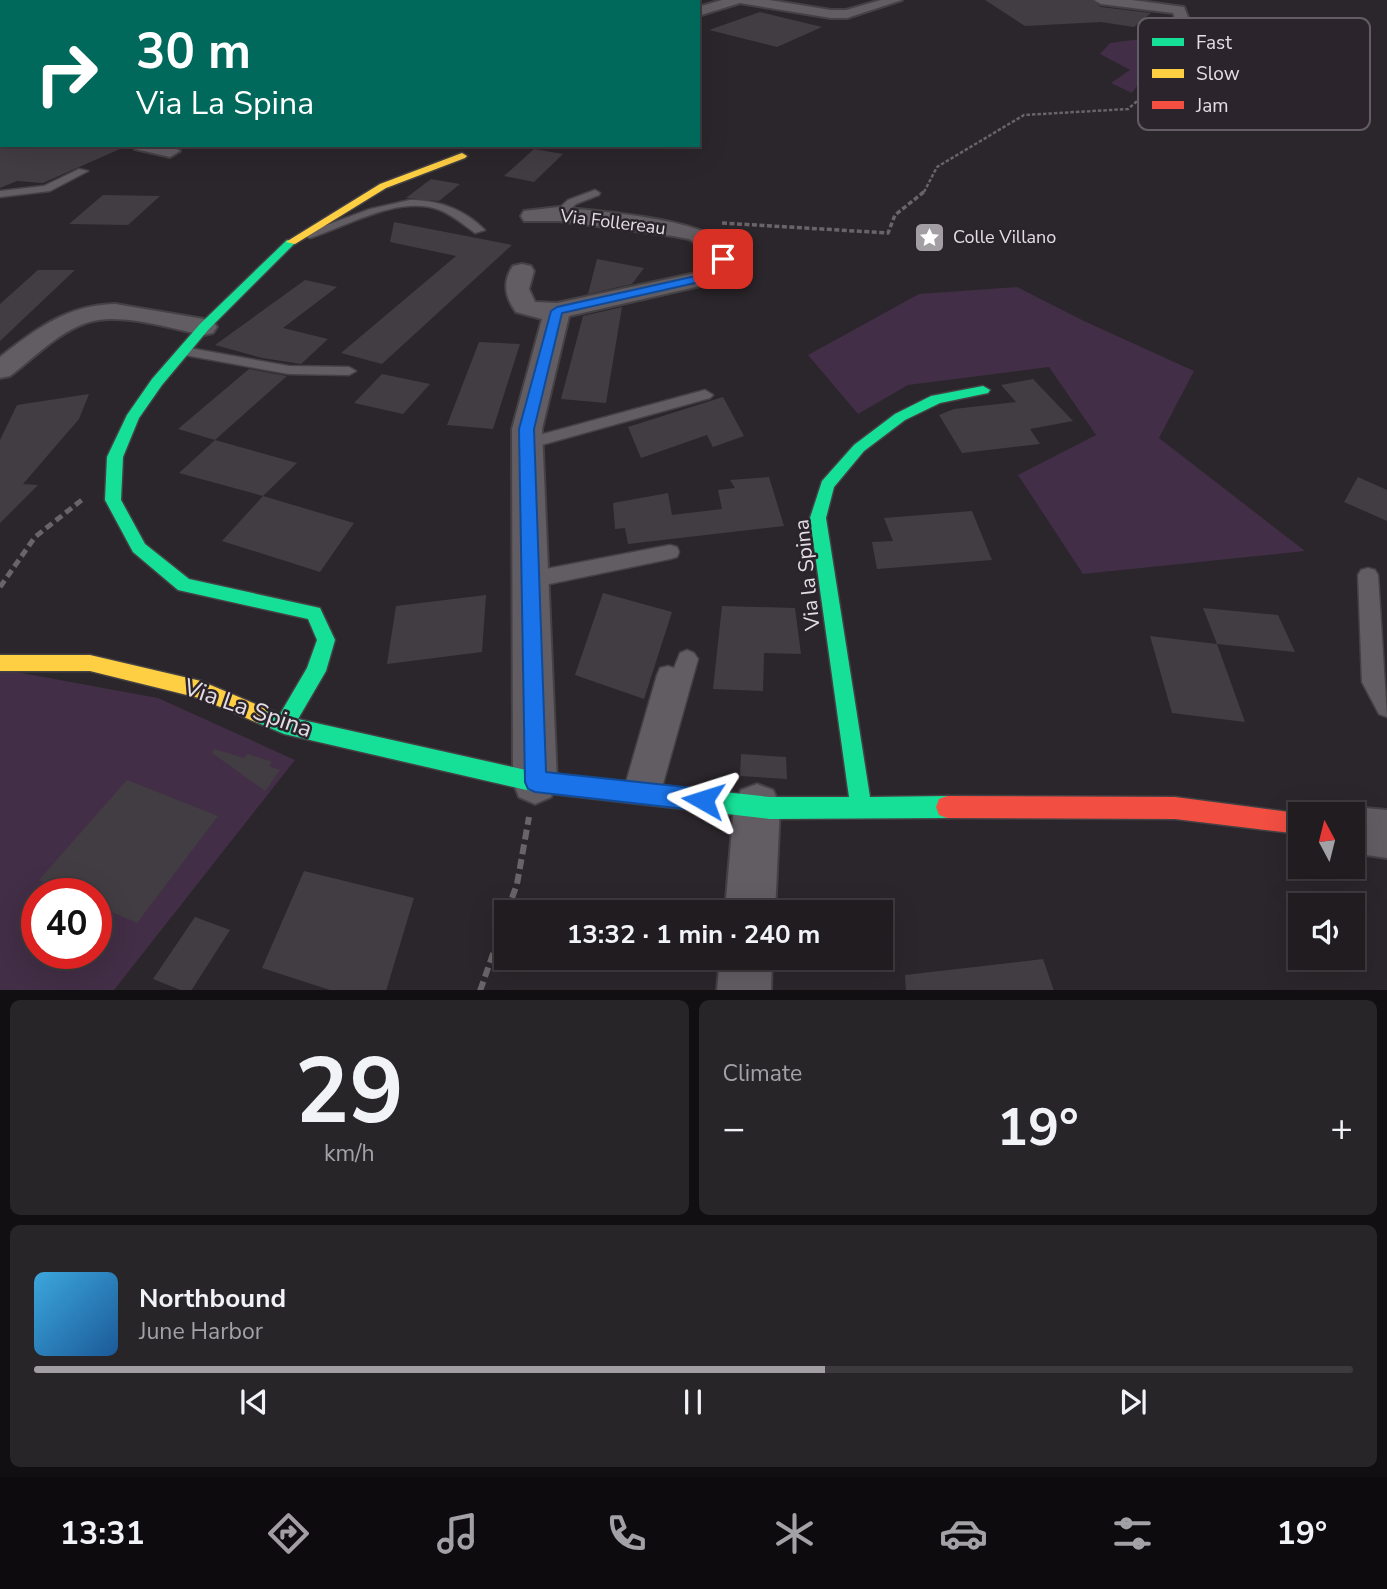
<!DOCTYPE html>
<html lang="en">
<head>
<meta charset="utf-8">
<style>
  body { margin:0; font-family:"Nunito Sans",sans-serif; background:#282529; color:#f1f3f6; height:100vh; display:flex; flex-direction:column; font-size:26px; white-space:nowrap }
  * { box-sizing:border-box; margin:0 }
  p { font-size:23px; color:#a2a1a5 }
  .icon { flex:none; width:38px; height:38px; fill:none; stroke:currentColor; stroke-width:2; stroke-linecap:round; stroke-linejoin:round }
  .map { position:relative; height:990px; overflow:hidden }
  .drawer { display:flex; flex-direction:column; gap:10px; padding:10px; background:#120f12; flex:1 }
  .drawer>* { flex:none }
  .banner { position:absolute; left:0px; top:0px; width:700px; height:147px; box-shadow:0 7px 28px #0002,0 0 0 2px #3d3a3e; background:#00695c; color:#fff; overflow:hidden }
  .needle { width:46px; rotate:353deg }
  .controls { position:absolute; left:1288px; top:802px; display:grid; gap:14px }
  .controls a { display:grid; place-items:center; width:77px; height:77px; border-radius:0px; background:#201c20; box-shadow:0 7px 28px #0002,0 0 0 2px #3d3a3e; font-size:35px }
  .speed { position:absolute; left:21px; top:878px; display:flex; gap:14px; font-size:35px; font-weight:700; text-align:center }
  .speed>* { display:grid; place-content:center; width:91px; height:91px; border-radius:50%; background:#201c20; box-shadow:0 7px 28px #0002,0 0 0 2px #3d3a3e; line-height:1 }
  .speed .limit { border:10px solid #d22; background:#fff; color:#111 }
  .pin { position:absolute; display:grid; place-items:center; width:60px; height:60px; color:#fff; margin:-30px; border-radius:14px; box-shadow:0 4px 10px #0006 }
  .me { position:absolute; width:77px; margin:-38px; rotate:276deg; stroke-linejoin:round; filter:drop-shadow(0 0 5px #0008) }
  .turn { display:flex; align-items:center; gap:24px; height:147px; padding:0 21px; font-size:32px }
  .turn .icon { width:91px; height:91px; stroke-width:2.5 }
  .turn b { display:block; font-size:49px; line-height:60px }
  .big { font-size:52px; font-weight:700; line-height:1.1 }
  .drawer .card { flex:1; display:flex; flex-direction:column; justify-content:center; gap:10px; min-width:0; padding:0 24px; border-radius:10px; background:#282529 }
  .drawer .dial { align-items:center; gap:0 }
  .dial b { font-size:91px; line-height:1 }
  .song { display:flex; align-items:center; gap:21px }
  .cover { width:84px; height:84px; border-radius:10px; background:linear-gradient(135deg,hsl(200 70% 55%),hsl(210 70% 35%)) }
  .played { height:7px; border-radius:4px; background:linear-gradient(90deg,#a39ea3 60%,#3d3a3e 60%) }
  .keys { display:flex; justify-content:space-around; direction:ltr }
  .heat { display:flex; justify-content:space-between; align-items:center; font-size:38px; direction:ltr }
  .drawer .tiles { flex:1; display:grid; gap:10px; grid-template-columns:1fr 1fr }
  .card:last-child { grid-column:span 2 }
  .trip { position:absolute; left:494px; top:900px; width:399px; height:70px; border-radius:0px; background:#201c20; box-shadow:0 7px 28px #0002,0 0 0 2px #3d3a3e; font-weight:700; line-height:70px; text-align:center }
  .tabs { display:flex; height:112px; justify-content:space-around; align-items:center; background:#0d0b0d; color:#a2a1a5 }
  .tabs .icon { width:49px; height:49px }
  .tabs .selected { color:#a39ea3 }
  .tabs b { font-size:32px; color:#f1f3f6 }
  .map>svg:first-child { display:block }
  .green { fill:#422e46; fill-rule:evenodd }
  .building { fill:#423d42 }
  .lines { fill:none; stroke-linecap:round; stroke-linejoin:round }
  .lane-casing { stroke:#444144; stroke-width:3 }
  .street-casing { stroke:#444144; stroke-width:4 }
  .fast-casing { stroke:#444144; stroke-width:3 }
  .slow-casing { stroke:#444144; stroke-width:3 }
  .jam-casing { stroke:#444144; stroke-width:3 }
  .path-far4 { stroke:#686468; stroke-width:2; stroke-dasharray:3.5 2; stroke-linecap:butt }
  .path-far3 { stroke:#686468; stroke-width:2.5; stroke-dasharray:3.5 2; stroke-linecap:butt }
  .path-far2 { stroke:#686468; stroke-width:3.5; stroke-dasharray:5 2.5; stroke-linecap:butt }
  .path-far1 { stroke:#686468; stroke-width:5; stroke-dasharray:8 4.5; stroke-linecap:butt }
  .path { stroke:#686468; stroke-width:6; stroke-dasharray:10 5; stroke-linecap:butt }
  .lane { fill:#625d63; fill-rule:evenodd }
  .street { fill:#625d63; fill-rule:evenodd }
  .fast { fill:#16e098; fill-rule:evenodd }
  .slow { fill:#ffcf43; fill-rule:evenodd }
  .jam { fill:#f24e42; fill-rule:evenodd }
  .route { fill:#1a73e8; stroke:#114b97; stroke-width:2 }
  .labels { text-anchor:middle; stroke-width:5; stroke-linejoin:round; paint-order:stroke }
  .far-street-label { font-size:18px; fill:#e3dee4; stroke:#2c242d }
  .far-poi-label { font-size:18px; fill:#e3dee4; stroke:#2c242d; text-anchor:start }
  .street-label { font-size:21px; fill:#e3dee4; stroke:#2c242d }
  .near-street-label { font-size:24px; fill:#e3dee4; stroke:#2c242d }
  .key { fill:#2c242d; stroke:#635c64; stroke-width:2 }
  .key-label { font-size:19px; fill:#e3dee4 }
</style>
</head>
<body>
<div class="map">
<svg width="1387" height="991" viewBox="0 0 1387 991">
  <rect width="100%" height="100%" fill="#2b262b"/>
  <!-- green -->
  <g class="green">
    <polygon points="51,0 513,0 518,2 39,2"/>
    <polygon points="1145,32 1175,32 1132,93 1111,83 1130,70 1100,54 1110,43 1140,39"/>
    <polygon points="1017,287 1084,321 1194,371 1159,438 1305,551 1083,574 1018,475 1096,435 1049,367 908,385 858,414 808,355 919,294"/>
    <path d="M0 669 158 698 295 760 114 990 0 991ZM37 894H96V954H37Z"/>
  </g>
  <!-- building -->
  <g class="building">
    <polygon points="985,0 1092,0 1101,7 1151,13 1134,27 1101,22 1025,26"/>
    <polygon points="760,12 822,27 777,47 709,30"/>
    <polygon points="0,145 129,145 43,183 17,181 0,188"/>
    <polygon points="534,149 563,154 534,182 504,176"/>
    <polygon points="431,179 460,184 439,201 406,198"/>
    <polygon points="103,195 160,196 128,225 69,224"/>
    <polygon points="394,222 512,245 382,364 341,353 456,256 390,242"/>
    <polygon points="597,259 644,268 632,284 588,294"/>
    <polygon points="38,270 75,270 0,341 0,304"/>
    <polygon points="305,280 337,287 283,328 328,339 301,364 262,358 215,345"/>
    <polygon points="622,307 606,403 561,399 583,316"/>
    <polygon points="479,342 520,344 493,429 447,425"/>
    <polygon points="249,369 287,376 215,440 178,429"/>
    <polygon points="382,374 430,384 403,414 354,403"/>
    <polygon points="1033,379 1073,421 1030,429 1040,444 962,453 939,415 954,409 1016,402 1001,385"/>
    <polygon points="89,394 79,419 23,484 38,485 0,523 0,440 17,405"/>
    <polygon points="723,397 744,436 713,447 707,435 641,458 628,427"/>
    <polygon points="215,440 297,463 263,496 179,473"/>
    <polygon points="769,477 784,526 628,544 625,528 615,529 613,503 668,493 672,515 722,509 718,490 735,488 730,480"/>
    <polygon points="1358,477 1387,490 1387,521 1344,502"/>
    <polygon points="263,496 354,523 320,572 222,541"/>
    <polygon points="972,511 992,560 877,569 872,542 893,541 884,518"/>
    <polygon points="603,593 672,612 644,699 575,675"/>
    <polygon points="486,595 482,652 387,664 396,606"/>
    <polygon points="722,606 795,608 801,654 764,653 763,691 713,689"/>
    <polygon points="1203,608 1278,615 1295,652 1217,644"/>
    <polygon points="1150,636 1217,644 1245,722 1172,713"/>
    <polygon points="214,749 244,758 248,754 272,762 269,766 280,770 265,791 212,753"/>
    <polygon points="741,754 786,757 787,779 740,776"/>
    <polygon points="127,780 218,816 137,923 96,905 96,894 71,894 39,880"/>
    <polygon points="304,871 414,898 386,991 333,991 262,968"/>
    <polygon points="195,917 230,930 191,991 183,991 153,979"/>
    <polygon points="1043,959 1054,991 906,991 905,975"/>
  </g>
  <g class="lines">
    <defs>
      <g id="lane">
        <rect x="0" y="73" width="2" height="6"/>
        <polygon points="79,169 88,171 50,191 0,197 0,191 44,186"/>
        <polygon points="595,190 600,193 599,195 576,204 563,216 553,214 568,200"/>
        <path d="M410 200C438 200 464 209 485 230L475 233C463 224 451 214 437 209 397 196 348 226 310 238L300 235 370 209Z"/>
        <polygon points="184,347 289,366 349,367 356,371 349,375 289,374 179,354 177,351"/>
        <polygon points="705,390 713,395 710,398 527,449 519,444 521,440"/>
        <polygon points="670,545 677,547 679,552 677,557 670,559 530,588 523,585 520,580 523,575 530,572"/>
        <polygon points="1368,568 1375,570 1378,575 1387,717 1379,714 1362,682 1358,575 1361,570"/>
        <polygon points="687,650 694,653 698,659 661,791 657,799 649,803 640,799 636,800 628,797 624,789 657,675 660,668 668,666 674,668 680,653"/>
      </g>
      <g id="street">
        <polygon points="332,0 352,0 331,2"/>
        <polygon points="645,0 659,0 645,2"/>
        <polygon points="722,0 769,0 831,10 846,10 881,0 902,0 847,18 831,18 740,3 698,16 698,7"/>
        <polygon points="1094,0 1132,0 1184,7 1192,27 1190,30 1180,30 1173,13 1101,4"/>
        <rect x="0" y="21" width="2" height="8"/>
        <rect x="0" y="111" width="2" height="10"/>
        <polygon points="133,145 170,145 180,151 170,157 135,149"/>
        <path d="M559 207C596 212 720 218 733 254 737 266 731 274 722 281L569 316 542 429 557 782 551 797 535 804 519 797 513 782 512 429 542 319 516 312C505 297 502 282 513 266L522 264 531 266 534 271 529 289 535 302 557 303 705 271 710 267 711 259 709 251 689 239 673 236 559 221H524L521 216 524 211Z"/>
        <path d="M115 304 204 319 213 321 217 327 213 333 204 335C171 329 118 311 86 323 57 333 34 358 10 376L0 378V357C36 329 67 305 115 304Z"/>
        <polygon points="757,784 773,790 780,806 775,912 725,912 734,806 741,790"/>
        <polygon points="1353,807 1387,810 1387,858 1353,853 1353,814 1336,814"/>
        <polygon points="720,957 772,957 771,991 717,991"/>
      </g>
      <polygon id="fast" points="287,240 296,242 208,330 162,385 139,418 123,457 121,500 145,544 189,579 320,608 335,640 326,671 298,719 535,772 770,797 849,797 810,518 822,481 854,445 895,414 931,396 983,386 990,390 988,393 940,403 905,420 864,451 834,487 826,518 870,797 947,796 955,799 958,807 955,815 947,818 770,819 535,792 284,734 251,720 248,714 251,708 258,705 280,714 307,668 317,640 308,619 178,590 133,552 105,500 107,457 127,415 152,379 200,324"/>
      <g id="slow">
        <polygon points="462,153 467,156 465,158 386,188 295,244 286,242 380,184"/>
        <polygon points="0,655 90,655 201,681 265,708 268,714 265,720 258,723 199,698 90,671 0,671"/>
      </g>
      <polygon id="jam" points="947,796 1175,797 1304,814 1300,814 1300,834 1175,819 947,818 939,815 936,807 939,799"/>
    </defs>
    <!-- lane casing -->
    <use href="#lane" class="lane-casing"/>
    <!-- street casing -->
    <use href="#street" class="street-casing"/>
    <!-- fast casing -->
    <use href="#fast" class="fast-casing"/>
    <!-- slow casing -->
    <use href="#slow" class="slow-casing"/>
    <!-- jam casing -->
    <use href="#jam" class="jam-casing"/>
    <!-- path-far4 -->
    <polyline class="path-far4" points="1149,85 1175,42"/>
    <!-- path-far3 -->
    <polyline class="path-far3" points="924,192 937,167 1024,115 1128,109 1143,96 1150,84"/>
    <!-- path-far2 -->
    <polyline class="path-far2" points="722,223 888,233 895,215 925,191"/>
    <!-- path-far1 -->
    <polyline class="path-far1" points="0,587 35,537 83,499"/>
    <!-- path -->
    <g class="path">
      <polyline points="507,912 517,884 529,817"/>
      <polyline points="480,991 506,917"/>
    </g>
    <!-- lane -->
    <use href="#lane" class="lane"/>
    <!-- street -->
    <use href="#street" class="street"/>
    <!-- fast -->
    <use href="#fast" class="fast"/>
    <!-- slow -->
    <use href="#slow" class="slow"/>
    <!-- jam -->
    <use href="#jam" class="jam"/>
  </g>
  <!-- route -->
  <polygon class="route" points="723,255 728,259 727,270 717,278 562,313 534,429 546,772 703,789 711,793 714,800 711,808 703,811 535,792 528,789 525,782 519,429 551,311 557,307 709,273 715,269 719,256"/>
  <!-- icons -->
  <defs>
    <symbol id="sight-square" viewBox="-11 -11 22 22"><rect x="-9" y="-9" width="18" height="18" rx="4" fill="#a39ea3" stroke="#2c242d"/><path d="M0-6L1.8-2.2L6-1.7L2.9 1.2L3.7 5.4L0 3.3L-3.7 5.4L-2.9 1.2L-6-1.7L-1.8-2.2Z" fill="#fff"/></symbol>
  </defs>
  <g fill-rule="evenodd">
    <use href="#sight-square" x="912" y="220" width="35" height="35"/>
  </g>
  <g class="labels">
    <!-- far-street labels -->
    <g class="far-street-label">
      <text transform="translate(613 222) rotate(7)" y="6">Via Follereau</text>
    </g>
    <!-- far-poi labels -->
    <g class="far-poi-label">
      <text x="953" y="243">Colle Villano</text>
    </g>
    <!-- street labels -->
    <g class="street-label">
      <text transform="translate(807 575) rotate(-96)" y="7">Via la Spina</text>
    </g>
    <!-- near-street labels -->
    <g class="near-street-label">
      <text transform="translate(248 708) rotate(19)" y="8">Via La Spina</text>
    </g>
  </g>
  <!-- legend -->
  <rect x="1138" y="18" width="232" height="112" rx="10" class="key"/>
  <rect x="1152" y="38" width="32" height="8" fill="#16e098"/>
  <rect x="1152" y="69" width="32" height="9" fill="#ffcf43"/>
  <rect x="1152" y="101" width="32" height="8" fill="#f24e42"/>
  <g class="key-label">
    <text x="1196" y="49">Fast</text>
    <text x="1196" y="80">Slow</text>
    <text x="1196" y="112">Jam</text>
  </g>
</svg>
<div class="controls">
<a><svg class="needle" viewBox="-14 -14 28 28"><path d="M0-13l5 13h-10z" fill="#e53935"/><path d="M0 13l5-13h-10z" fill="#a2a1a5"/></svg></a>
<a><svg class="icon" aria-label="sound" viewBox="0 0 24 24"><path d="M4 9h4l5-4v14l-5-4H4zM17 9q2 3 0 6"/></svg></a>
</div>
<div class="speed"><div class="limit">40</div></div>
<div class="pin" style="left:723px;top:259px;background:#d93025"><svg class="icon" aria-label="arrive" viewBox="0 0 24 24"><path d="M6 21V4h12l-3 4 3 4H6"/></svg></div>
<svg class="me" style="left:703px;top:800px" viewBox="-20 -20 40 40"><path d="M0-17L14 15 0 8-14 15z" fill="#1a73e8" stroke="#fff" stroke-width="4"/></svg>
<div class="trip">13:32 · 1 min · 240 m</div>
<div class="banner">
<div class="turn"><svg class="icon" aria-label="right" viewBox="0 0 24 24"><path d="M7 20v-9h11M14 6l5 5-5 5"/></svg><div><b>30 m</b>Via La Spina</div></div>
</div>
</div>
<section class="drawer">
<div class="tiles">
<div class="card dial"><b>29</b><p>km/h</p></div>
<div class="card"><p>Climate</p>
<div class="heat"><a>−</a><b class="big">19°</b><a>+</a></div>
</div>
<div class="card">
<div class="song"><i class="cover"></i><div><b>Northbound</b><p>June Harbor</p></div></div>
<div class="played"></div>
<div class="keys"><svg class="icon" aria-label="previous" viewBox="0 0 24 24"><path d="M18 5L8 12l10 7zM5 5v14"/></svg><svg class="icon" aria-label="pause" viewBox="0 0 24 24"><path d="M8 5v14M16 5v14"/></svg><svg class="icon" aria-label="next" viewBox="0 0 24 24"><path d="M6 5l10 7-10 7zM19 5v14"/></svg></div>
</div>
</div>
</section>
<nav class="tabs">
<b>13:31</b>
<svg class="icon selected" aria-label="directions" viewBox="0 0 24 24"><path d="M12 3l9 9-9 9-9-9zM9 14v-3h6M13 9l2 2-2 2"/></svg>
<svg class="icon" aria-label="music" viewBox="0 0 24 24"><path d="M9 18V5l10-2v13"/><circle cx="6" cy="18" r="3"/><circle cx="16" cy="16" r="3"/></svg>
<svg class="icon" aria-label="phone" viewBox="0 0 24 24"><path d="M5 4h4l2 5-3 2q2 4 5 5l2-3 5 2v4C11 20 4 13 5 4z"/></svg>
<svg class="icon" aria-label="climate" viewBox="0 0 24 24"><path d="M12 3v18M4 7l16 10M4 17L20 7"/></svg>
<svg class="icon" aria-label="car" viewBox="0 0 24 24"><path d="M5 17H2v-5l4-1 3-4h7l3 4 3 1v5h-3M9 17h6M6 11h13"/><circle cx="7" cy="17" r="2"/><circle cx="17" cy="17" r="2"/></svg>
<svg class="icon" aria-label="filters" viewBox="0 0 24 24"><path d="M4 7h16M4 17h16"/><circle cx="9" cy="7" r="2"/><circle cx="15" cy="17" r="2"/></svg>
<b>19°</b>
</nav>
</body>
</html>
